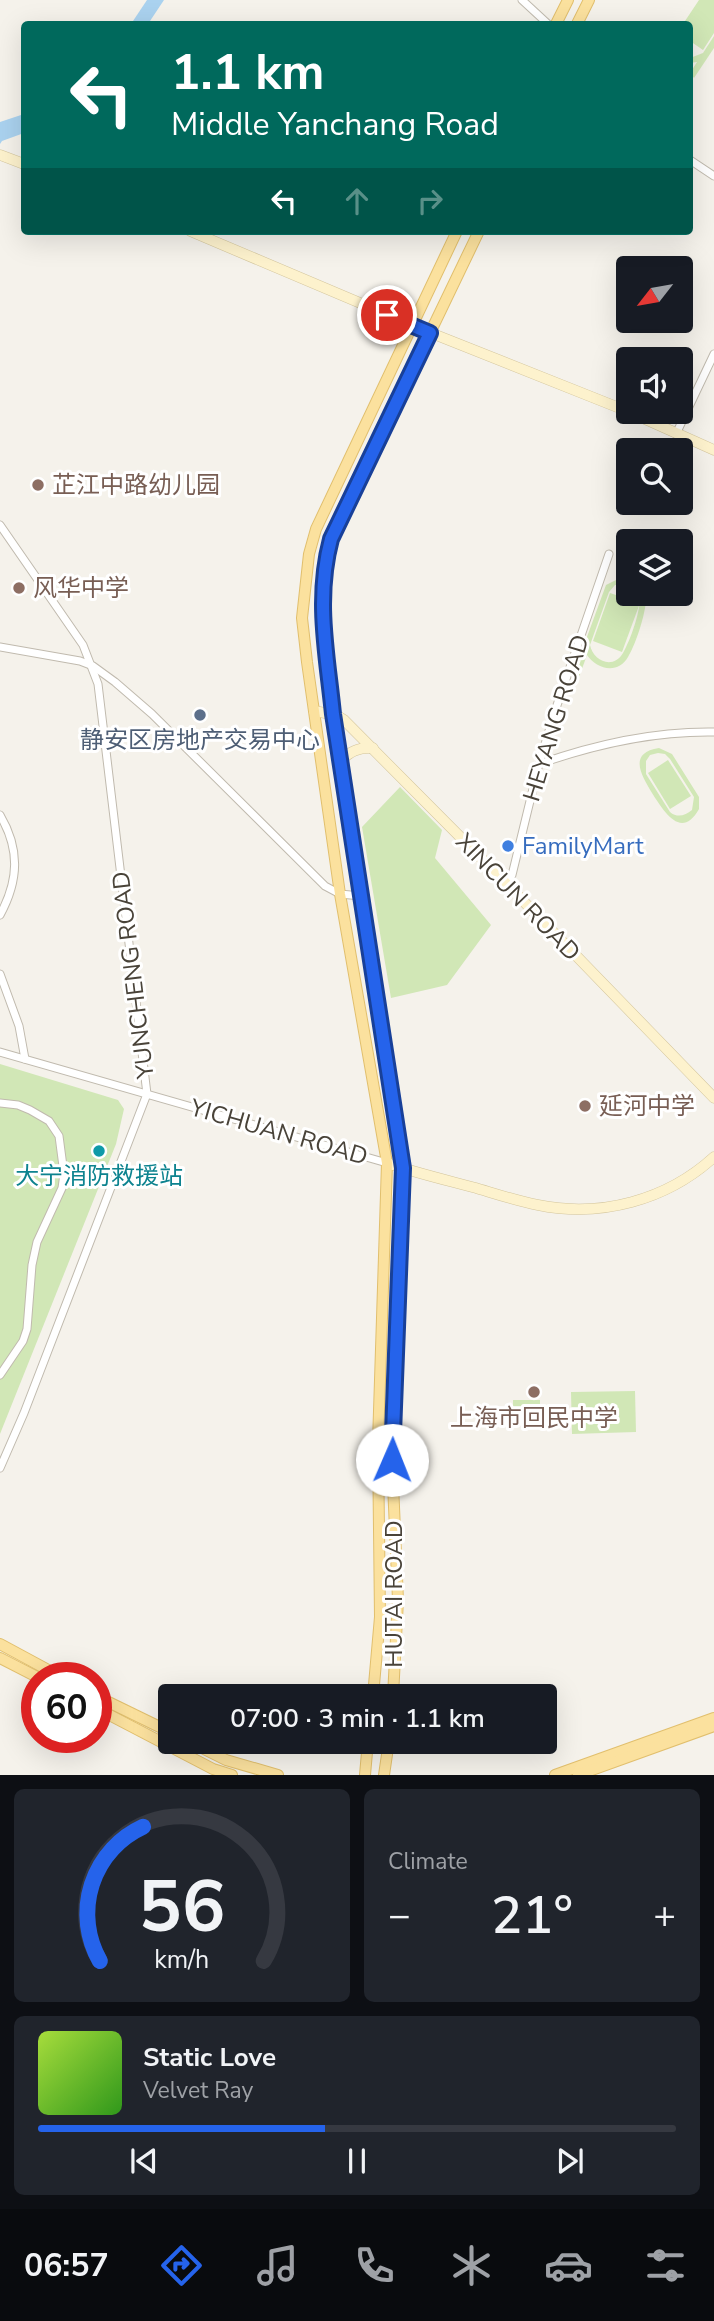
<!DOCTYPE html>
<html lang="en">
<head>
<meta charset="utf-8">
<style>
  body { margin:0; font-family:"Nunito Sans","Noto Sans SC",sans-serif; background:#20242c; color:#f1f3f6; height:100vh; display:flex; flex-direction:column; font-size:26px; white-space:nowrap }
  * { box-sizing:border-box; margin:0 }
  p { font-size:23px; color:#9ea1a6 }
  .icon { flex:none; width:38px; height:38px; fill:none; stroke:currentColor; stroke-width:2; stroke-linecap:round; stroke-linejoin:round }
  .map { position:relative; height:1775px; overflow:hidden }
  .sheet { display:flex; flex-direction:column; gap:14px; padding:14px; background:#0d0f14; flex:1 }
  .sheet>* { flex:none }
  .hud { position:absolute; left:21px; top:21px; width:672px; height:214px; border-radius:7px; box-shadow:0 7px 28px #0002; background:#00695c; color:#fff; overflow:hidden }
  .needle { width:46px; rotate:239deg }
  .tools { position:absolute; left:616px; top:256px; display:grid; gap:14px }
  .tools a { display:grid; place-items:center; width:77px; height:77px; border-radius:7px; background:#171b24; box-shadow:0 7px 28px #0002; font-size:35px }
  .speed { position:absolute; left:21px; top:1662px; display:flex; gap:14px; font-size:35px; font-weight:700; text-align:center }
  .speed>* { display:grid; place-content:center; width:91px; height:91px; border-radius:50%; background:#171b24; box-shadow:0 7px 28px #0002; line-height:1 }
  .speed .limit { border:10px solid #d22; background:#fff; color:#111 }
  .pin { position:absolute; display:grid; place-items:center; width:60px; height:60px; color:#fff; margin:-30px; border:4px solid #fff; border-radius:50%; box-shadow:0 2px 7px #0007 }
  .me { position:absolute; width:77px; margin:-38px; rotate:1deg; stroke-linejoin:round; filter:drop-shadow(0 0 5px #0008) }
  .turn { display:flex; align-items:center; gap:24px; height:147px; padding:0 35px; font-size:32px }
  .turn .icon { width:91px; height:91px; stroke-width:2.5 }
  .turn b { display:block; font-size:49px; line-height:60px }
  .lanes { display:flex; align-items:center; height:66px; padding:0 35px; background:#0003; justify-content:center; gap:35px; direction:ltr }
  .lanes .off { opacity:.35 }
  .big { font-size:52px; font-weight:600; line-height:1.1 }
  .sheet .tile { flex:1; display:flex; flex-direction:column; justify-content:center; gap:10px; min-width:0; padding:0 24px; border-radius:10px; background:#20242c }
  .sheet .dial { align-items:center; gap:0 }
  .dial svg { height:182px; overflow:visible; fill:none; stroke:#363941; stroke-width:7; stroke-linecap:round; text-anchor:middle }
  .dial text { fill:#f1f3f6; stroke:none }
  .song { display:flex; align-items:center; gap:21px }
  .cover { width:84px; height:84px; border-radius:10px; background:linear-gradient(135deg,hsl(80 70% 55%),hsl(110 70% 35%)) }
  .played { height:7px; border-radius:4px; background:linear-gradient(90deg,#2563eb 45%,#363941 45%) }
  .keys { display:flex; justify-content:space-around; direction:ltr }
  .heat { display:flex; justify-content:space-between; align-items:center; font-size:38px; direction:ltr }
  .sheet .tiles { flex:1; display:grid; gap:14px; grid-template-columns:1fr 1fr }
  .tile:last-child { grid-column:span 2 }
  .trip { position:absolute; left:158px; top:1684px; width:399px; height:70px; border-radius:7px; background:#171b24; box-shadow:0 7px 28px #0002; font-weight:600; line-height:70px; text-align:center }
  .tabs { display:flex; height:112px; justify-content:space-around; align-items:center; background:#090b0e; color:#9ea1a6 }
  .tabs .icon { width:49px; height:49px }
  .tabs .active { color:#2563eb }
  .tabs b { font-size:32px; color:#f1f3f6 }
  .map>svg:first-child { display:block }
  .green { fill:#d1e7b6; fill-rule:evenodd }
  .water { fill:#aad2ef }
  .lines { fill:none; stroke-linecap:round; stroke-linejoin:round }
  .street-casing { stroke:#c0baae; stroke-width:9 }
  .secondary-casing { stroke:#d3c59c; stroke-width:11 }
  .primary-casing { stroke:#e1bf6d; stroke-width:12 }
  .street { stroke:#fff; stroke-width:7 }
  .secondary { stroke:#fdf2cd; stroke-width:10 }
  .primary { stroke:#fbe19e; stroke-width:10 }
  .route-casing { stroke:#184099; stroke-width:18 }
  .route { stroke:#2563eb; stroke-width:12 }
  .education-dot { fill:#8d6e63; stroke:#fff; stroke-width:2.5 }
  .service-dot { fill:#5c6f8a; stroke:#fff; stroke-width:2.5 }
  .shop-dot { fill:#3f7fe0; stroke:#fff; stroke-width:2.5 }
  .culture-dot { fill:#0f9aa8; stroke:#fff; stroke-width:2.5 }
  .labels { text-anchor:middle; stroke-width:6; stroke-linejoin:round; paint-order:stroke }
  .education-label { font-size:24px; fill:#785e54; stroke:#fff; text-anchor:start }
  .street-label { font-size:24px; fill:#494339; stroke:#fff }
  .service-label { font-size:24px; fill:#4e5e75; stroke:#fff }
  .shop-label { font-size:24px; fill:#366cbe; stroke:#fff; text-anchor:start }
  .culture-label { font-size:24px; fill:#0d838f; stroke:#fff }
</style>
</head>
<body>
<div class="map">
<svg width="714" height="1775" viewBox="0 0 714 1775">
  <rect width="100%" height="100%" fill="#f5f2eb"/>
  <!-- green -->
  <g class="green">
    <polygon points="699,0 714,0 714,33 703,50 690,41 690,24 683,24"/>
    <polygon points="714,36 714,48 694,78 690,73 697,62 690,63 690,58 703,53"/>
    <path d="M622 577H628V584L615 585 609 592 590 645C593 661 613 670 623 653 630 641 643 606 639 593H646C648 608 636 644 628 657 618 675 596 669 587 655L579 677 573 675 606 585Z"/>
    <polygon points="610,593 640,603 622,652 593,641"/>
    <path d="M659 748 672 754 699 797V809C681 841 663 810 652 793 642 776 627 753 659 748ZM658 753 665 754 670 759 694 797 692 810C685 816 677 818 670 812L646 774V761L650 755Z"/>
    <polygon points="668,760 691,796 670,809 648,773"/>
    <polygon points="400,787 442,830 435,858 491,925 447,985 391,998 362,827"/>
    <polygon points="0,1064 118,1100 124,1109 116,1144 0,1434"/>
    <polygon points="635,1391 636,1432 572,1434 571,1392"/>
    <polygon points="513,1400 540,1400 540,1416 513,1415"/>
  </g>
  <!-- water -->
  <g class="water">
    <polygon points="147,0 164,0 148,24 131,24"/>
    <polygon points="24,114 24,133 2,141 0,144 0,122"/>
  </g>
  <g class="lines">
    <defs>
      <g id="street">
        <polyline points="522,0 548,24"/>
        <polyline points="690,160 714,176"/>
        <polyline points="676,434 714,354"/>
        <polyline points="0,525 83,645 98,684 147,1094 24,1413 0,1468"/>
        <polyline points="0,647 80,661 93,666 115,682 152,714 325,886 340,894 361,896"/>
        <path d="M539 764C596 744 653 731 714 732"/>
        <path d="M0 815C20 849 19 880 0 915"/>
        <polyline points="505,882 512,875 539,764 555,711 609,554"/>
        <polyline points="0,974 19,1026 25,1059"/>
        <polyline points="0,1052 387,1163"/>
        <polyline points="0,1103 18,1105 30,1110 49,1121 59,1136 64,1174 62,1188 37,1242 32,1265 27,1329 23,1341 0,1375"/>
      </g>
      <g id="secondary">
        <polyline points="0,155 24,164"/>
        <polyline points="190,231 431,333 627,411 714,450"/>
        <polyline points="314,711 336,715 344,720 497,874 714,1098"/>
        <path d="M340 761C350 752 358 747 373 748"/>
        <path d="M387 1163C416 1173 446 1180 476 1188 496 1194 517 1201 538 1205 601 1218 667 1200 714 1157"/>
      </g>
      <g id="primary">
        <polyline points="556,24 568,0"/>
        <polyline points="577,24 589,0"/>
        <polyline points="0,1644 63,1678"/>
        <polyline points="0,1658 39,1678"/>
        <polyline points="96,1696 170,1732"/>
        <polyline points="373,1696 380,1617 378,1442 387,1163 340,894 307,662 302,618 309,554 316,529 457,231"/>
        <path d="M393 1696 398 1600 392 1460 393 1411 403 1168 333 714C327 653 315 599 331 539L479 231"/>
        <polyline points="96,1708 213,1769 232,1775"/>
        <polyline points="188,1741 226,1760 278,1775"/>
        <polyline points="365,1775 368,1741"/>
        <polyline points="384,1775 389,1741"/>
        <polyline points="555,1775 714,1718"/>
        <polyline points="578,1775 714,1726"/>
      </g>
    </defs>
    <!-- street casing -->
    <use href="#street" class="street-casing"/>
    <!-- secondary casing -->
    <use href="#secondary" class="secondary-casing"/>
    <!-- primary casing -->
    <use href="#primary" class="primary-casing"/>
    <!-- street -->
    <use href="#street" class="street"/>
    <!-- secondary -->
    <use href="#secondary" class="secondary"/>
    <!-- primary -->
    <use href="#primary" class="primary"/>
  </g>
  <g class="lines">
    <defs>
      <path id="route" d="M387 315 430 333 331 539C315 599 327 654 333 714L403 1168 392 1460"/>
    </defs>
    <!-- route casing -->
    <use href="#route" class="route-casing"/>
    <!-- route -->
    <use href="#route" class="route"/>
  </g>
  <!-- markers -->
  <g class="education-dot">
    <circle cx="38" cy="485" r="7"/>
    <circle cx="19" cy="588" r="7"/>
    <circle cx="585" cy="1106" r="7"/>
    <circle cx="534" cy="1392" r="7"/>
  </g>
  <circle class="service-dot" cx="200" cy="715" r="7"/>
  <circle class="shop-dot" cx="508" cy="846" r="7"/>
  <circle class="culture-dot" cx="99" cy="1151" r="7"/>
  <g class="labels">
    <!-- education labels -->
    <g class="education-label">
      <text x="52" y="493">芷江中路幼儿园</text>
      <text x="33" y="596">风华中学</text>
      <text x="599" y="1114">延河中学</text>
      <text x="534" y="1426" text-anchor="middle">上海市回民中学</text>
    </g>
    <!-- street labels -->
    <g class="street-label">
      <text transform="translate(556 718) rotate(-73)" y="8">HEYANG ROAD</text>
      <text transform="translate(518 897) rotate(46)" y="8">XINCUN ROAD</text>
      <text transform="translate(133 975) rotate(-97)" y="8">YUNCHENG ROAD</text>
      <text transform="translate(279 1132) rotate(16)" y="8">YICHUAN ROAD</text>
      <text transform="translate(394 1594) rotate(-90)" y="8">HUTAI ROAD</text>
    </g>
    <!-- service labels -->
    <g class="service-label">
      <text x="200" y="748">静安区房地产交易中心</text>
    </g>
    <!-- shop labels -->
    <g class="shop-label">
      <text x="522" y="854">FamilyMart</text>
    </g>
    <!-- culture labels -->
    <g class="culture-label">
      <text x="99" y="1184">大宁消防救援站</text>
    </g>
  </g>
</svg>
<div class="tools">
<a><svg class="needle" viewBox="-14 -14 28 28"><path d="M0-13l5 13h-10z" fill="#e53935"/><path d="M0 13l5-13h-10z" fill="#9ea1a6"/></svg></a>
<a><svg class="icon" aria-label="sound" viewBox="0 0 24 24"><path d="M4 9h4l5-4v14l-5-4H4zM17 9q2 3 0 6"/></svg></a>
<a><svg class="icon" aria-label="search" viewBox="0 0 24 24"><circle cx="10" cy="10" r="6"/><path d="M15 15l6 6"/></svg></a>
<a><svg class="icon" aria-label="layers" viewBox="0 0 24 24"><path d="M12 4l9 5-9 5-9-5zM3 14l9 5 9-5"/></svg></a>
</div>
<div class="speed"><div class="limit">60</div></div>
<div class="pin" style="left:387px;top:315px;background:#d93025"><svg class="icon" aria-label="arrive" viewBox="0 0 24 24"><path d="M6 21V4h12l-3 4 3 4H6"/></svg></div>
<svg class="me" style="left:392px;top:1460px" viewBox="-20 -20 40 40"><circle r="19" fill="#fff"/><path d="M0-13L10 11 0 6-10 11z" fill="#2563eb"/></svg>
<div class="trip">07:00 · 3 min · 1.1 km</div>
<div class="hud">
<div class="turn"><svg class="icon" aria-label="left" viewBox="0 0 24 24"><path d="M17 20v-9H6M10 6l-5 5 5 5"/></svg><div><b>1.1 km</b>Middle Yanchang Road</div></div>
<div class="lanes"><svg class="icon" aria-label="left" viewBox="0 0 24 24"><path d="M17 20v-9H6M10 6l-5 5 5 5"/></svg><svg class="icon off" aria-label="ahead" viewBox="0 0 24 24"><path d="M12 20V5M6 11l6-6 6 6"/></svg><svg class="icon off" aria-label="right" viewBox="0 0 24 24"><path d="M7 20v-9h11M14 6l5 5-5 5"/></svg></div>
</div>
</div>
<section class="sheet">
<div class="tiles">
<div class="tile dial"><svg viewBox="0 0 100 80">
<path d="M14 69A42 42 0 1 1 86 69"/>
<path d="M14 69A42 42 0 0 1 33 10" stroke="#2563eb"/>
<text x="50" y="56" font-size="32" font-weight="700">56</text>
<text x="50" y="72" font-size="11">km/h</text>
</svg></div>
<div class="tile"><p>Climate</p>
<div class="heat"><a>−</a><b class="big">21°</b><a>+</a></div>
</div>
<div class="tile">
<div class="song"><i class="cover"></i><div><b>Static Love</b><p>Velvet Ray</p></div></div>
<div class="played"></div>
<div class="keys"><svg class="icon" aria-label="previous" viewBox="0 0 24 24"><path d="M18 5L8 12l10 7zM5 5v14"/></svg><svg class="icon" aria-label="pause" viewBox="0 0 24 24"><path d="M8 5v14M16 5v14"/></svg><svg class="icon" aria-label="next" viewBox="0 0 24 24"><path d="M6 5l10 7-10 7zM19 5v14"/></svg></div>
</div>
</div>
</section>
<nav class="tabs">
<b>06:57</b>
<svg class="icon active" aria-label="directions" viewBox="0 0 24 24"><path d="M12 3l9 9-9 9-9-9zM9 14v-3h6M13 9l2 2-2 2"/></svg>
<svg class="icon" aria-label="music" viewBox="0 0 24 24"><path d="M9 18V5l10-2v13"/><circle cx="6" cy="18" r="3"/><circle cx="16" cy="16" r="3"/></svg>
<svg class="icon" aria-label="phone" viewBox="0 0 24 24"><path d="M5 4h4l2 5-3 2q2 4 5 5l2-3 5 2v4C11 20 4 13 5 4z"/></svg>
<svg class="icon" aria-label="climate" viewBox="0 0 24 24"><path d="M12 3v18M4 7l16 10M4 17L20 7"/></svg>
<svg class="icon" aria-label="car" viewBox="0 0 24 24"><path d="M5 17H2v-5l4-1 3-4h7l3 4 3 1v5h-3M9 17h6M6 11h13"/><circle cx="7" cy="17" r="2"/><circle cx="17" cy="17" r="2"/></svg>
<svg class="icon" aria-label="filters" viewBox="0 0 24 24"><path d="M4 7h16M4 17h16"/><circle cx="9" cy="7" r="2"/><circle cx="15" cy="17" r="2"/></svg>
</nav>
</body>
</html>
